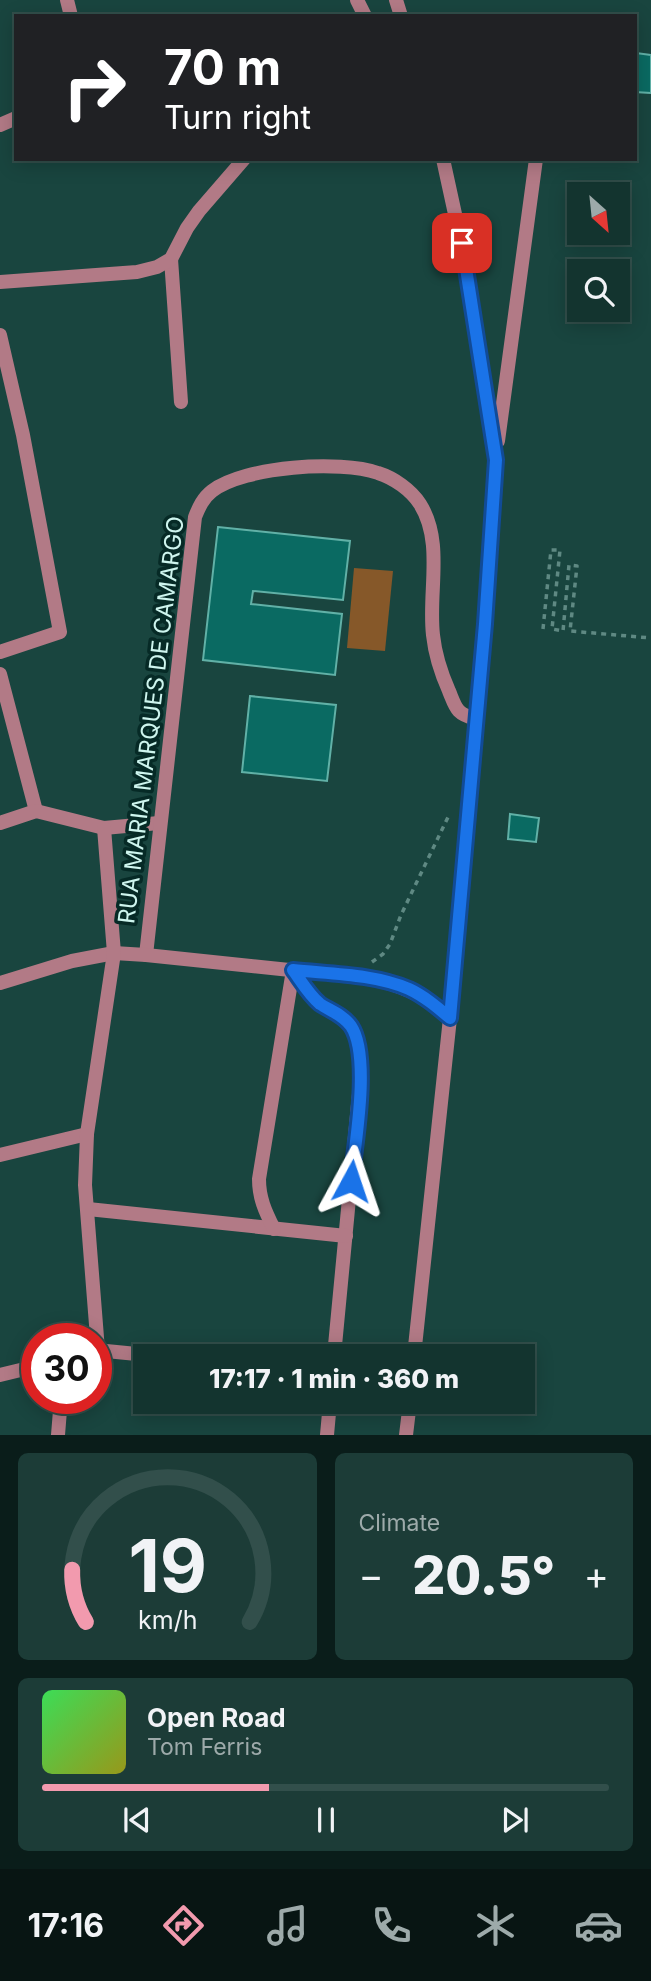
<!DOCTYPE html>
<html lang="en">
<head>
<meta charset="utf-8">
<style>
  body { margin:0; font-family:Inter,sans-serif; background:#1c3c37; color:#f1f3f6; height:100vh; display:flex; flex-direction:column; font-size:26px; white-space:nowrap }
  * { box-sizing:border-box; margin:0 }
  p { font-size:23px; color:#9daaaa }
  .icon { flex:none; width:38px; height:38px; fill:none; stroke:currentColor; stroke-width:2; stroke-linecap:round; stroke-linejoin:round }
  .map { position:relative; height:1435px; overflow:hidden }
  .details { display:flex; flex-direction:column; gap:18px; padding:18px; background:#0a1d1a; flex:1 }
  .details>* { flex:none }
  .hud { position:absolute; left:14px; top:14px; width:623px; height:147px; border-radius:0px; box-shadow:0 4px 18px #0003,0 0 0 2px #324f4b; background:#202124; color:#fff; overflow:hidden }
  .needle { width:46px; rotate:153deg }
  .fabs { position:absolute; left:567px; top:182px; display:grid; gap:14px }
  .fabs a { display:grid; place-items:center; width:63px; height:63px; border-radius:0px; background:#13342f; box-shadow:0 4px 18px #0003,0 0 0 2px #324f4b; font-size:35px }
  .speed { position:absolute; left:21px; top:1323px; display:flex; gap:14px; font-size:35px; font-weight:700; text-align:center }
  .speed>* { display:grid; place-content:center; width:91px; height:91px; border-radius:50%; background:#13342f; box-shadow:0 4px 18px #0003,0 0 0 2px #324f4b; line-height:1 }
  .speed .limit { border:10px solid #d22; background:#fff; color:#111 }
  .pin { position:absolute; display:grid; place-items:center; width:60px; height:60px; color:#fff; margin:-30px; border-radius:14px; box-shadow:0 4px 10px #0006 }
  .me { position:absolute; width:77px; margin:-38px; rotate:5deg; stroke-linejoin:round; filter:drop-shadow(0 0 5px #0008) }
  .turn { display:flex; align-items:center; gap:24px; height:147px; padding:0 35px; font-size:32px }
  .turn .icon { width:91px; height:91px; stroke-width:2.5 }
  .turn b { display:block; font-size:49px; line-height:60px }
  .big { font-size:52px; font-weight:800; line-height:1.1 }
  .details .widget { flex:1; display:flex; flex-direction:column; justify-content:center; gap:10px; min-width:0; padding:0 24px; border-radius:10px; background:#1c3c37 }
  .details .dial { align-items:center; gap:0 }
  .dial svg { height:182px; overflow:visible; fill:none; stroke:#324f4b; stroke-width:7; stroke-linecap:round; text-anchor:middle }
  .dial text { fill:#f1f3f6; stroke:none }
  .song { display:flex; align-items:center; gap:21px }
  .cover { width:84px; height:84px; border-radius:10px; background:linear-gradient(135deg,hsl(130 70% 55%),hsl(60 70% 35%)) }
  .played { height:7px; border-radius:4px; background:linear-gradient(90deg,#f29aae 40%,#324f4b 40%) }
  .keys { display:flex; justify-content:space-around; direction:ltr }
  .heat { display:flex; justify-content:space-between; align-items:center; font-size:38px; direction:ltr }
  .details .tiles { flex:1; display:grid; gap:18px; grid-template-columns:1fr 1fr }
  .widget:last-child { grid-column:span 2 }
  .trip { position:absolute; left:133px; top:1344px; width:402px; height:70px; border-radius:0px; background:#13342f; box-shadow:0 4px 18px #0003,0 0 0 2px #324f4b; font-weight:800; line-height:70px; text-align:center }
  .tab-bar { display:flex; height:112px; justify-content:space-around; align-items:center; background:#081513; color:#9daaaa }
  .tab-bar .icon { width:49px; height:49px }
  .tab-bar .current { color:#f29aae }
  .tab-bar b { font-size:32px; color:#f1f3f6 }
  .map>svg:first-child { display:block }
  .green { fill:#865829 }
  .building { fill:#0a6a62; stroke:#61b1a7; stroke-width:2 }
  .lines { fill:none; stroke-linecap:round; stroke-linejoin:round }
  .path { stroke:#5f8983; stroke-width:3.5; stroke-dasharray:5 5; stroke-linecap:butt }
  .minor { stroke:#b27a86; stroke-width:14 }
  .route-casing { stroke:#114b97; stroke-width:18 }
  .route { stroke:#1a73e8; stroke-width:12 }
  .labels { text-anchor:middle; stroke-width:7; stroke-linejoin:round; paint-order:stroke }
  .street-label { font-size:23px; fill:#cef5ee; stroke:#062a26 }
</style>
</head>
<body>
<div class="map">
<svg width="651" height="1435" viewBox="0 0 651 1435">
  <rect width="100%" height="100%" fill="#19453f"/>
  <!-- green -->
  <polygon class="green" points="354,568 393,571 385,651 347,648"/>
  <!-- building -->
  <g class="building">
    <polygon points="636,53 651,55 651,93 635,92"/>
    <polygon points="218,527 350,541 343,600 253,591 251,604 342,614 335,675 203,660"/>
    <polygon points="250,696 336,705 327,781 242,772"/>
    <polygon points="510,814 539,818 536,842 508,839"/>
  </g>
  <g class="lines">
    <!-- path -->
    <g class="path">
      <polyline points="543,629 551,550 560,550 552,629 563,631 569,565 577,566 570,631 651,638"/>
      <polyline points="372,962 383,954 390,944 401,915 450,813"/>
    </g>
    <!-- minor -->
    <g class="minor">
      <polyline points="67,0 71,16"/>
      <polyline points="357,0 365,16"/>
      <polyline points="396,0 401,16"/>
      <polyline points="0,125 16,118"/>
      <polyline points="171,259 181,402"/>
      <polyline points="0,282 137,272 157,267 171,259 187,228 199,211 244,159"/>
      <polyline points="0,335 23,435 60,632 0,652"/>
      <polyline points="498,441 536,159"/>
      <polyline points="0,674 36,811"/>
      <polyline points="0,823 36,811 104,828 159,823"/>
      <path d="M146 955 195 517C199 507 203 498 212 491 245 466 340 460 378 473 394 478 411 490 420 504 444 542 428 592 433 635 435 654 441 673 449 691 456 708 456 714 476 719"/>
      <path d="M293 970C301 981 308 993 318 1001 325 1007 334 1010 341 1016 358 1031 360 1052 361 1073L334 1356"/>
      <path d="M0 983 72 961 114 953 146 955 366 978C403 985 421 994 450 1018"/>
      <polyline points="0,1155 87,1134"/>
      <polyline points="88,1209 346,1236"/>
      <path d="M274 1229C265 1211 259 1198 259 1179L293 970"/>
      <polyline points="96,1350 157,1356"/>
      <polyline points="98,1350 85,1185 87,1134 114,953 104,828"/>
      <polyline points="414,1356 450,1018 485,624 496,460 467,269 443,159"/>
      <polyline points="0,1375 37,1366"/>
      <polyline points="58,1435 61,1398"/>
      <polyline points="327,1435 330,1402"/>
      <polyline points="406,1435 410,1402"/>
    </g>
  </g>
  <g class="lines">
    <defs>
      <path id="route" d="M351 1181C355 1145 371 1056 351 1026 343 1015 331 1011 320 1004 309 995 301 981 293 970 331 974 374 974 409 989 424 996 437 1007 450 1018L485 624 496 460 462 243"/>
    </defs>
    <!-- route casing -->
    <use href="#route" class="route-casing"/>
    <!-- route -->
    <use href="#route" class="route"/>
  </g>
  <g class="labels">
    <!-- street labels -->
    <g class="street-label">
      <text transform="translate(151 720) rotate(-83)" y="8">RUA MARIA MARQUES DE CAMARGO</text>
    </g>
  </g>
</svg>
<div class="fabs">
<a><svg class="needle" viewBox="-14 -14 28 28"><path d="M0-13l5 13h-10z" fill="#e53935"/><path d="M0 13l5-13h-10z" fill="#9daaaa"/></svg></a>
<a><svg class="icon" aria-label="search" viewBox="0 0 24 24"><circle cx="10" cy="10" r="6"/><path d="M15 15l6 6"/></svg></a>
</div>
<div class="speed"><div class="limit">30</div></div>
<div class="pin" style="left:462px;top:243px;background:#d93025"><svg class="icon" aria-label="arrive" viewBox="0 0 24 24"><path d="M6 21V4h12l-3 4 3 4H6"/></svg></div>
<svg class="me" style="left:351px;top:1181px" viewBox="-20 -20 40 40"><path d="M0-17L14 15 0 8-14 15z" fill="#1a73e8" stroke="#fff" stroke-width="4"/></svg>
<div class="trip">17:17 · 1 min · 360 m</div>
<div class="hud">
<div class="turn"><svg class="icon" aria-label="right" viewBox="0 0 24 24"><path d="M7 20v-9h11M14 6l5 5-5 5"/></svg><div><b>70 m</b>Turn right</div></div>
</div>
</div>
<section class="details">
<div class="tiles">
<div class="widget dial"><svg viewBox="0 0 100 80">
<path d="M14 69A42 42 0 1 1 86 69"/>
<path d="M14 69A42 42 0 0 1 8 46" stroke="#f29aae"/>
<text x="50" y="56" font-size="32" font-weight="700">19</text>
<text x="50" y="72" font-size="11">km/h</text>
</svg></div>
<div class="widget"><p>Climate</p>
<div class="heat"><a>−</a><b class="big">20.5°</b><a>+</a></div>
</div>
<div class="widget">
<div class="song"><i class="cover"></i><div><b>Open Road</b><p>Tom Ferris</p></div></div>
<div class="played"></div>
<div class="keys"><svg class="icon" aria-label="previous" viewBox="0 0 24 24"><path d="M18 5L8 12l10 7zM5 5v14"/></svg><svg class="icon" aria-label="pause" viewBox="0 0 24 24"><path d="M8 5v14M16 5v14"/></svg><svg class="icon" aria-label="next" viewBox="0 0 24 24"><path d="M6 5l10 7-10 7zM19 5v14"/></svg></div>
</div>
</div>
</section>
<nav class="tab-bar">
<b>17:16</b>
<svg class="icon current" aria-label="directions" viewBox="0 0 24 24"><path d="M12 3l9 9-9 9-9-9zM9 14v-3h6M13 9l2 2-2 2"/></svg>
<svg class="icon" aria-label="music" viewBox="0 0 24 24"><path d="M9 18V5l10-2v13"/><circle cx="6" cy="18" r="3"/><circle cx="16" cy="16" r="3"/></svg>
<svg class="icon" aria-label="phone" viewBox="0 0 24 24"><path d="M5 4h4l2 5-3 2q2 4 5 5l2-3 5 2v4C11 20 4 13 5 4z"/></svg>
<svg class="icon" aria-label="climate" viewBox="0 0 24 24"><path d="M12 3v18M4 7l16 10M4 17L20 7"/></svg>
<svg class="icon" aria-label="car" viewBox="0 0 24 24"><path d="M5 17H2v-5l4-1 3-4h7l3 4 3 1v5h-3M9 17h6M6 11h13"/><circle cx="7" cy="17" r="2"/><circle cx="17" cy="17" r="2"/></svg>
</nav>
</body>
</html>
